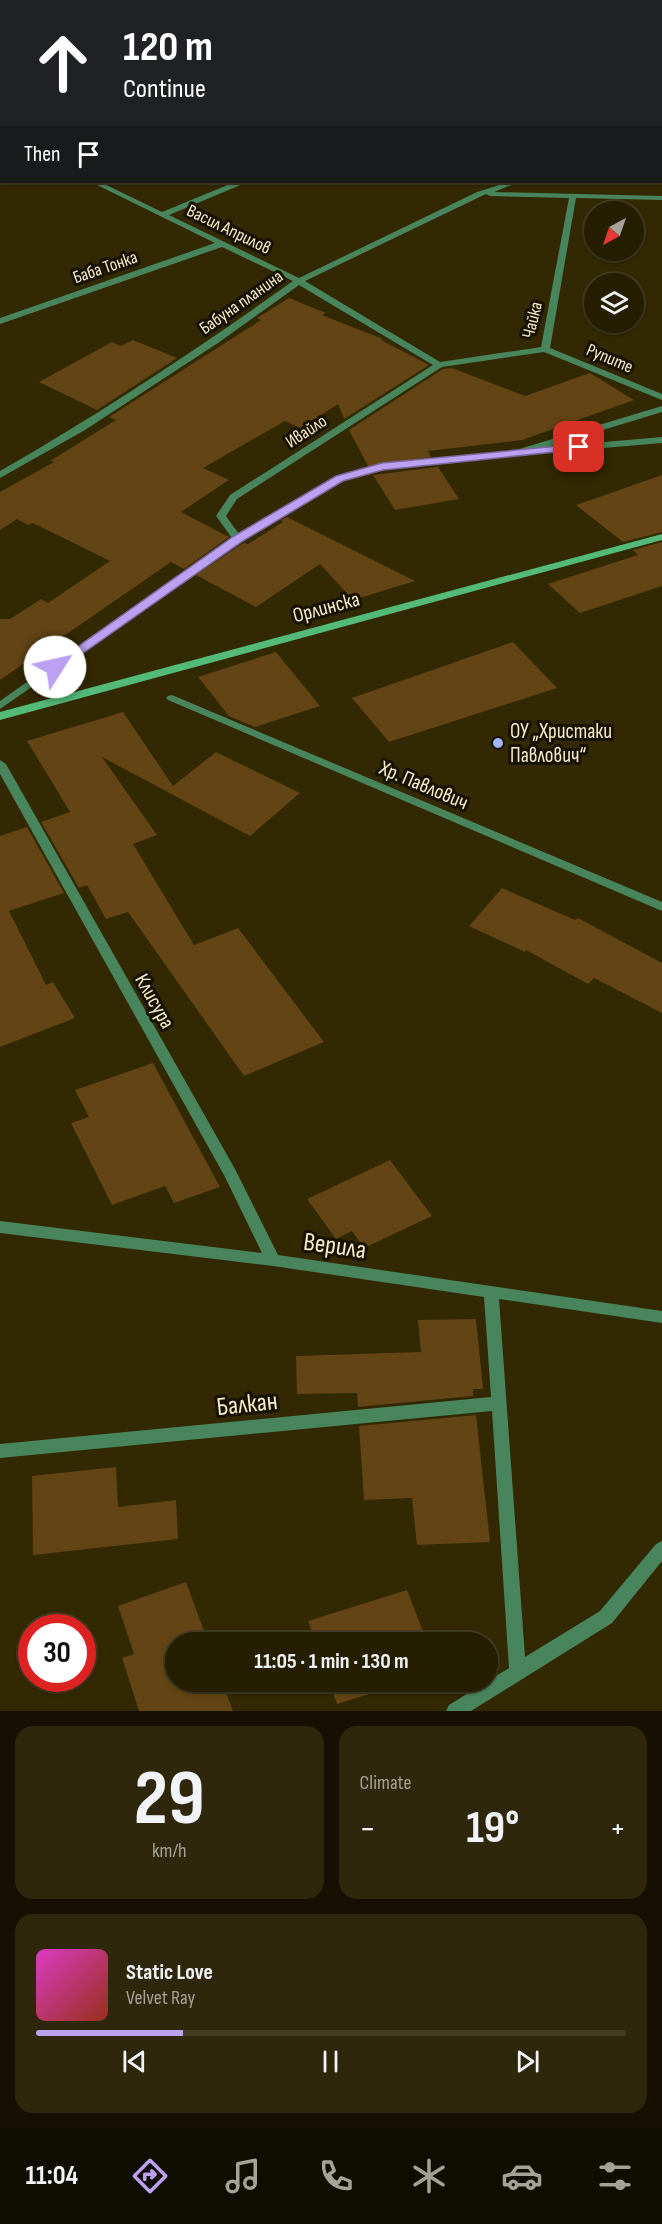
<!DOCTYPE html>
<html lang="en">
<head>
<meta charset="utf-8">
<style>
  body { margin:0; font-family:"Sofia Sans Condensed",sans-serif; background:#2e270b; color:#f1f3f6; height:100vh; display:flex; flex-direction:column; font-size:22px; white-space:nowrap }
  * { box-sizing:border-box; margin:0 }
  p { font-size:20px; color:#a4a299 }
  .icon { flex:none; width:33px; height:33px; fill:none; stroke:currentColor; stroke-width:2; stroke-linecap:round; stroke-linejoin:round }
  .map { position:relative; height:1711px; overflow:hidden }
  .side { display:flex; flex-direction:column; gap:15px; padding:15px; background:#151001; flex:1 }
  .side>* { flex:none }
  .top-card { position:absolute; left:0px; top:0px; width:663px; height:183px; box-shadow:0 2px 4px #0004,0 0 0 2px #423c23; background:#202124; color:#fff; overflow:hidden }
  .needle { width:39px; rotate:220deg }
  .fabs { position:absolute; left:584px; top:201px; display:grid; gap:12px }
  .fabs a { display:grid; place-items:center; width:60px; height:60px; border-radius:50%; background:#261e01; box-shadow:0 2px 4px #0004,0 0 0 2px #423c23; font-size:30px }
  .speed { position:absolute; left:18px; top:1614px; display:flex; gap:12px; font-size:30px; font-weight:700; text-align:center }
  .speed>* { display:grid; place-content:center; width:78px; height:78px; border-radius:50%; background:#261e01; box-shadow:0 2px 4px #0004,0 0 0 2px #423c23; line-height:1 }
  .speed .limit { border:9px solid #d22; background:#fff; color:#111 }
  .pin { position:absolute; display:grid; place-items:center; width:51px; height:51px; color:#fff; margin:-26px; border-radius:12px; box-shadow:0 3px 9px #0006 }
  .me { position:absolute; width:66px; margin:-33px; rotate:55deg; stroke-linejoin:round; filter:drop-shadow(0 0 4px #0008) }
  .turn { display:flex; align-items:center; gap:21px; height:126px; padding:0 24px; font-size:27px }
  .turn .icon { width:78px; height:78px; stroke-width:2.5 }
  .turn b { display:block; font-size:42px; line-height:51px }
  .then { display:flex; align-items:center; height:57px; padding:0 24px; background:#0003; gap:12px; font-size:22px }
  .big { font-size:45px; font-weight:700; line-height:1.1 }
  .side .tile { flex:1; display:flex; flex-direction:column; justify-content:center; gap:9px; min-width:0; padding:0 21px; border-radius:18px; background:#2e270b }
  .side .dial { align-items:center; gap:0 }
  .dial b { font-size:78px; line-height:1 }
  .song { display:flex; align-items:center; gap:18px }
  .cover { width:72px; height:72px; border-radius:9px; background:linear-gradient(135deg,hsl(310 70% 55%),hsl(10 70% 35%)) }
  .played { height:6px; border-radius:3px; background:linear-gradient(90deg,#bca0f2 25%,#423c23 25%) }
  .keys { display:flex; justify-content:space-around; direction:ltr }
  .heat { display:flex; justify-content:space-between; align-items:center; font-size:33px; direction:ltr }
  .side .tiles { flex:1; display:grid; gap:15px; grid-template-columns:1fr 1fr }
  .tile:last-child { grid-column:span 2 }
  .trip { position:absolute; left:165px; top:1632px; width:333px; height:60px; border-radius:30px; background:#261e01; box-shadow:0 2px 4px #0004,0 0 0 2px #423c23; font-weight:700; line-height:60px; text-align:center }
  .tab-bar { display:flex; height:96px; justify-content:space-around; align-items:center; background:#0f0c00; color:#a4a299 }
  .tab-bar .icon { width:42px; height:42px }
  .tab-bar .active { color:#bca0f2 }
  .tab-bar b { font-size:27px; color:#f1f3f6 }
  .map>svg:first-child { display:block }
  .green { fill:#652a5c }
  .building { fill:#634415 }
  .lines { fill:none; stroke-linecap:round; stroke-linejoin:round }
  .street { fill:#48855d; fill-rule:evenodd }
  .secondary { fill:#53ba79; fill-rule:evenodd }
  .route { fill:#bca0f2; stroke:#7a689d; stroke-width:1.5 }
  .poi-dot { fill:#a1b3fd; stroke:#171100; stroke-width:2 }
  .labels { text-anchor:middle; stroke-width:6; stroke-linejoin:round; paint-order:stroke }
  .far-street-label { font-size:18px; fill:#f7edca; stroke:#171100 }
  .street-label { font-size:21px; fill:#f7edca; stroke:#171100 }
  .poi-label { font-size:21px; fill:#f7edca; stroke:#171100; text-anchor:start }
  .near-street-label { font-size:26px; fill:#f7edca; stroke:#171100 }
</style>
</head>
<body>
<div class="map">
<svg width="662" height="1711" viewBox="0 0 662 1711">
  <rect width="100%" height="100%" fill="#322801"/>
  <!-- green -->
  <polygon class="green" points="0,0 662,0 662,105 662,2 2,2 0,137"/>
  <!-- building -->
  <g class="building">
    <polygon points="289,298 326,313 322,315 383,339 381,340 429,365 344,419 338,404 301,428 285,421 203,468 229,480 181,512 229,537 184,569 171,562 0,680 0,619 10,619 41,599 48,603 110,561 33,523 28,525 17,519 0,530 0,492 54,462 50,461 116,420 109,417 261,320 257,318"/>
    <polygon points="133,340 177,358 97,410 39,382 112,342 121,346"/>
    <polygon points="452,368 525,396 590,373 634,400 522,440 428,451 431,457 368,466 349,430 443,369"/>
    <polygon points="438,467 459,499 395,510 373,475"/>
    <polygon points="662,475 662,532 623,542 576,505"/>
    <polygon points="287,517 415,581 353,600 320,564 256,607 196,575 243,543 248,544 283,522 281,520"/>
    <polygon points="662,542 662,586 580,613 548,584 638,555 633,550"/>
    <polygon points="513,642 557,688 389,742 352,698"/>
    <polygon points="276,652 320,706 255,727 229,716 198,677"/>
    <polygon points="123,712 173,786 216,752 300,793 250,836 102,757 157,835 133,844 194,945 238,928 324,1042 244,1076 128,912 106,919 87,885 79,888 41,822 70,812 27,741"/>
    <polygon points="27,827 64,893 9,911 46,985 53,982 75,1018 0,1047 0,836"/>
    <polygon points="502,888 575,920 578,918 662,963 662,1013 594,978 588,984 526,950 525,952 469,926"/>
    <polygon points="153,1063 220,1187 174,1203 165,1186 112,1205 71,1123 89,1117 75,1090"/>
    <polygon points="390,1160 432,1216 364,1248 352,1231 336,1239 307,1199"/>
    <polygon points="476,1319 483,1389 473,1389 473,1396 358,1407 357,1393 297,1394 296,1356 421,1352 418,1320"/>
    <polygon points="476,1415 490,1542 417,1545 412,1498 364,1500 359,1426"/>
    <polygon points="116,1467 118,1507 176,1500 178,1539 33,1555 32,1476"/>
    <polygon points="186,1582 208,1642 176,1642 176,1682 222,1682 233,1711 139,1711 122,1658 134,1654 118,1606"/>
    <polygon points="407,1590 427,1642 316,1642 308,1621"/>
    <polygon points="329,1682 407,1682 337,1704"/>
  </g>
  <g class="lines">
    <!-- street -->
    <g class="street">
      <polygon points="0,179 2,182 6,182 0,184"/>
      <path d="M91 182H100L162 212 235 182H244L243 184 169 215 299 278 477 192 509 182H519L494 192 662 196V200L576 198 550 348 662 394V400L544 352 442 367 237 499 226 516 239 534 337 477 383 464 516 450 662 406V412L547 447 662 437V443L544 453 541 452 540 449 517 456 384 470 343 481 242 541 0 709V701L232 538 216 516 230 495 433 365 299 285 218 343 85 430 0 478V471C101 413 198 349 293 281L222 247 0 324V318L215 243ZM486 194 490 196 569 198 541 347 440 362 305 281Z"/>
      <polygon points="172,695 662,902 662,911 168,700 166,698 168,696"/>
      <polygon points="0,760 6,764 235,1169 278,1255 662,1311 662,1323 499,1299 525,1657 600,1611 656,1544 662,1541 662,1561 612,1623 471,1711 446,1711 449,1705 509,1668 492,1411 0,1458 0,1444 491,1397 484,1297 273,1266 0,1233 0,1221 262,1253 224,1175 0,774"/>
    </g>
    <!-- secondary -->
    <polygon class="secondary" points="662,534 662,540 0,720 0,712"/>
  </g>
  <!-- route -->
  <polygon class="route" points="579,444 584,447 583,449 383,470 343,481 243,541 59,670 51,670 49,667 234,536 336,476 382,463"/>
  <!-- markers -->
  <circle class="poi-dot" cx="498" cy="743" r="6"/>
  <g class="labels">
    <!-- far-street labels -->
    <g class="far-street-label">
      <text transform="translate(229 229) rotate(26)" y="6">Васил Априлов</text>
      <text transform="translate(105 267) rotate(-19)" y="6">Баба Тонка</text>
      <text transform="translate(241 302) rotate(-35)" y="6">Бабуна планина</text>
      <text transform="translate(532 320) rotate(-76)" y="6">Чайка</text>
      <text transform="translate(610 358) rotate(23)" y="6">Рупите</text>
      <text transform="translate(306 431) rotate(-33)" y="6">Ивайло</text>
    </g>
    <!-- street labels -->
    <g class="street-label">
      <text transform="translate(326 607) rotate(-15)" y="7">Орлинска</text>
      <text transform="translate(424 785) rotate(23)" y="7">Хр. Павлович</text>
      <text transform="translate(155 1001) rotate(61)" y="7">Клисура</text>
    </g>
    <!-- poi labels -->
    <g class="poi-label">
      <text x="510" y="738">ОУ „Христаки<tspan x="510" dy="24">Павлович“</tspan></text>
    </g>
    <!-- near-street labels -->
    <g class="near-street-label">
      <text transform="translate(335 1245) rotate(8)" y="9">Верила</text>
      <text transform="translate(247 1403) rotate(-6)" y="9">Балкан</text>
    </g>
  </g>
</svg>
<div class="fabs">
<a><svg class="needle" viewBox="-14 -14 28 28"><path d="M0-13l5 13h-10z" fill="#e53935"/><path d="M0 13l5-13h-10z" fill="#a4a299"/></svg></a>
<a><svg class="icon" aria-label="layers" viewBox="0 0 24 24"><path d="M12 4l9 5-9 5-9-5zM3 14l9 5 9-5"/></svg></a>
</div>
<div class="speed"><div class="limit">30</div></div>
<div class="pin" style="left:579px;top:447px;background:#d93025"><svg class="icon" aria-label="arrive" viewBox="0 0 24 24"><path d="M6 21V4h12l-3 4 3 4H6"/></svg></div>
<svg class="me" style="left:55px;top:667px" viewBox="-20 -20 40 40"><circle r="19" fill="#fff"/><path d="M0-13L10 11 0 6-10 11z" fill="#bca0f2"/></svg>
<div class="trip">11:05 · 1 min · 130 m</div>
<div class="top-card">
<div class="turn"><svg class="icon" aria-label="ahead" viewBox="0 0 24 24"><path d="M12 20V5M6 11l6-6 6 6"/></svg><div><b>120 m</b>Continue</div></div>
<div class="then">Then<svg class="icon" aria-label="arrive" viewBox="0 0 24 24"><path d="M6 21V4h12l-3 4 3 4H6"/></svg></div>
</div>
</div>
<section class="side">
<div class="tiles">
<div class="tile dial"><b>29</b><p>km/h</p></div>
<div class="tile"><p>Climate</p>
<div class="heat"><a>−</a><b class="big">19°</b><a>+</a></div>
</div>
<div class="tile">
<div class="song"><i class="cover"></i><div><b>Static Love</b><p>Velvet Ray</p></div></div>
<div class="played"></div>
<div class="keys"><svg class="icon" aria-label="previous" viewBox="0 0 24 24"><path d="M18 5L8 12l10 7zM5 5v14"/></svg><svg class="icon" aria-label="pause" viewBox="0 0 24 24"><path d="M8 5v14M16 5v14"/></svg><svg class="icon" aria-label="next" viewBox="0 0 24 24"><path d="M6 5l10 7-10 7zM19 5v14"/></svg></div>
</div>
</div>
</section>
<nav class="tab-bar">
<b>11:04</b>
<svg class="icon active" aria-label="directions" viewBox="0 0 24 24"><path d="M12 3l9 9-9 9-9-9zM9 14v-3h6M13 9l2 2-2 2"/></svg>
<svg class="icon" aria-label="music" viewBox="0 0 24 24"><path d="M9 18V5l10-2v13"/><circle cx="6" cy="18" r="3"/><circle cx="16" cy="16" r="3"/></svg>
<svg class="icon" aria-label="phone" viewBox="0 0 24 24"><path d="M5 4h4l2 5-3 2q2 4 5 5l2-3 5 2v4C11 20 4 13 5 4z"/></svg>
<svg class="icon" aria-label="climate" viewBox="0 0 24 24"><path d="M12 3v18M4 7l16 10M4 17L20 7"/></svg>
<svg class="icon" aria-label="car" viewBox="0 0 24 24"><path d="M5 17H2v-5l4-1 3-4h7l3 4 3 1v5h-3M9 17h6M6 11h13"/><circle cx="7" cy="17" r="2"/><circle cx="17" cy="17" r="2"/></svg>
<svg class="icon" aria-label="filters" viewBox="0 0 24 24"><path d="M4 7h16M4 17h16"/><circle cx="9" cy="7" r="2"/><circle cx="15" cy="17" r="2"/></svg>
</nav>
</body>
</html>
